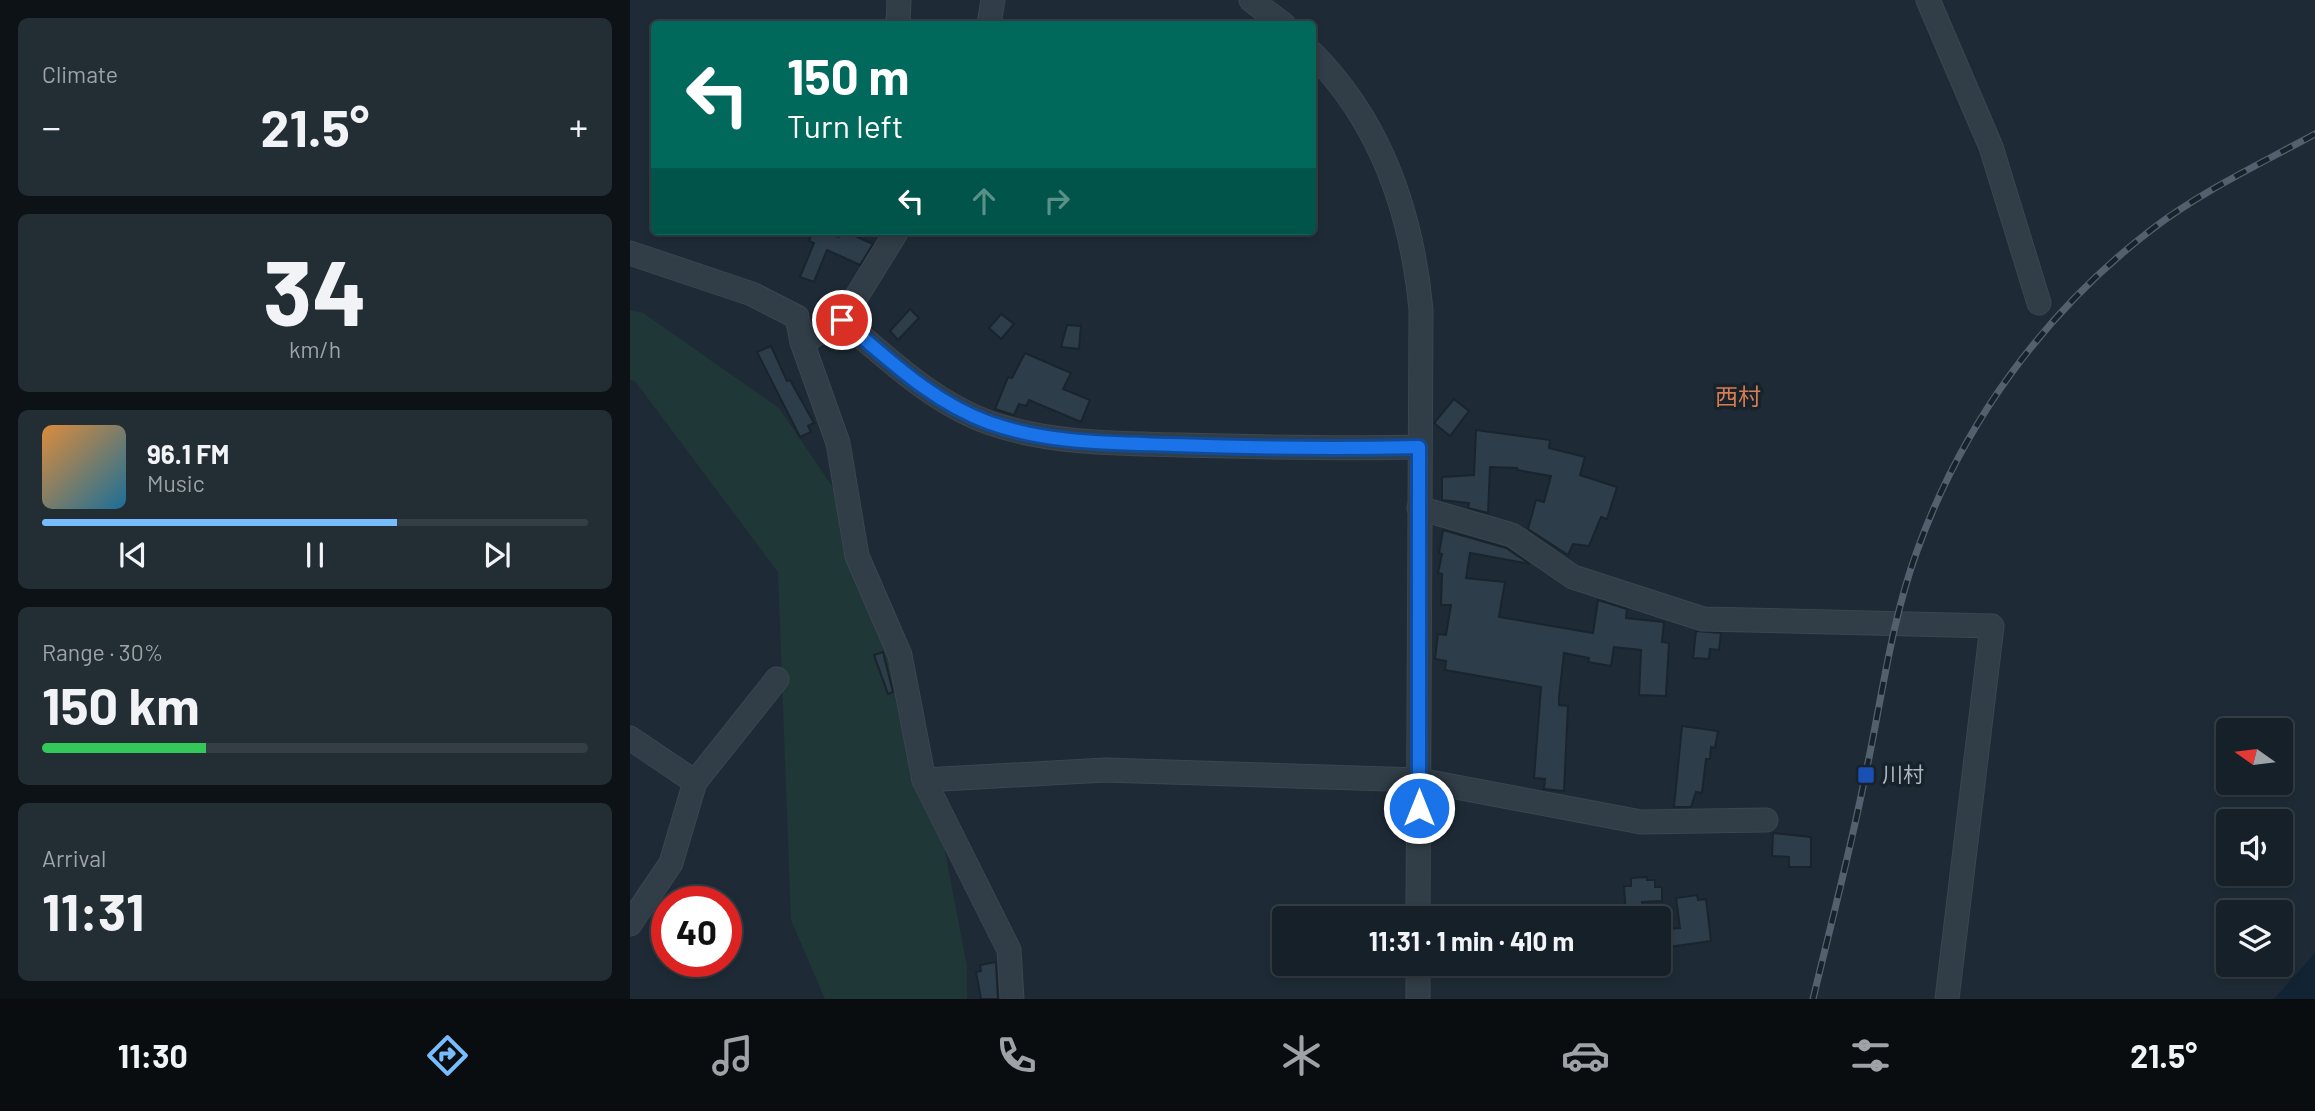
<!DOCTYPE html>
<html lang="en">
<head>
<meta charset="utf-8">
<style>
  body { margin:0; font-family:Barlow,"Noto Sans JP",sans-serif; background:#232d34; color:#f1f3f6; height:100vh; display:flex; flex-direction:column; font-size:26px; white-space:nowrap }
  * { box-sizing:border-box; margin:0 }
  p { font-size:23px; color:#9ea3a8 }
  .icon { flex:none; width:38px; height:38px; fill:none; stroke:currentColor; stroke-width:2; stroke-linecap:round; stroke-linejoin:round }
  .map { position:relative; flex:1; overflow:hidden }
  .side { display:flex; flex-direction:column; gap:18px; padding:18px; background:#0c1216; width:630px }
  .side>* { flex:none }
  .banner { position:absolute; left:21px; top:21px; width:665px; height:214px; border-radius:7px; box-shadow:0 4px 10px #0003,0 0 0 2px #353e45; background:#00695c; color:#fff; overflow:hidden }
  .needle { width:46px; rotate:284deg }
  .controls { position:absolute; left:1586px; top:718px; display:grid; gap:14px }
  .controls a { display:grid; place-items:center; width:77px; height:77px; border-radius:7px; background:#162028; box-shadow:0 4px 10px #0003,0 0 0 2px #353e45; font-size:35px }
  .speed { position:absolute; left:21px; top:886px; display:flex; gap:14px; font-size:35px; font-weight:700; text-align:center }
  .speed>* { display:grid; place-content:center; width:91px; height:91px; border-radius:50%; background:#162028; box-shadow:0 4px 10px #0003,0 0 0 2px #353e45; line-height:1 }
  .speed .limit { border:10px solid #d22; background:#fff; color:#111 }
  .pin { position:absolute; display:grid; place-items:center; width:60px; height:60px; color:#fff; margin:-30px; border:4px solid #fff; border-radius:50%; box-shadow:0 2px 7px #0007 }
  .me { position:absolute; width:77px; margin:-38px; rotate:0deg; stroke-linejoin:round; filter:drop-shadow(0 0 5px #0008) }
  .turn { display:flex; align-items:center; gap:24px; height:147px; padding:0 21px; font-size:32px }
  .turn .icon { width:91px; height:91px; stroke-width:2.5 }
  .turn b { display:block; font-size:49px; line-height:60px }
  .lanes { display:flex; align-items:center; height:66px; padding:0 21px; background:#0003; justify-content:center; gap:35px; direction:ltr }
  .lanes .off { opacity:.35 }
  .big { font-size:52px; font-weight:700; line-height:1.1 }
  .side .tile { flex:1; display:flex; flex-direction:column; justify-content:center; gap:10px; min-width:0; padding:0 24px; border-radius:10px; background:#232d34 }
  .side .dial { align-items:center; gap:0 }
  .dial b { font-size:91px; line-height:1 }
  .song { display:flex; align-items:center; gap:21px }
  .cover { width:84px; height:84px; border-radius:10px; background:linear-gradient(135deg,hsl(30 70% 55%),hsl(200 70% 35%)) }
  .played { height:7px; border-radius:4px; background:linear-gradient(90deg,#77bcfd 65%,#353e45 65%) }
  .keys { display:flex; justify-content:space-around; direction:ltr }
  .heat { display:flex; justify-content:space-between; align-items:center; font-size:38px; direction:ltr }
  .charge { height:10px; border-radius:5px; background:linear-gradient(90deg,#34c759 30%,#353e45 0) }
  .trip { position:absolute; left:642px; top:906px; width:399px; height:70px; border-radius:7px; background:#162028; box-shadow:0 4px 10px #0003,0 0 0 2px #353e45; font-weight:700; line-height:70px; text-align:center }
  .tab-bar { display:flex; height:112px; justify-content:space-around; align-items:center; background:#090d10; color:#9ea3a8 }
  .tab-bar .icon { width:49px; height:49px }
  .tab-bar .active { color:#77bcfd }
  .tab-bar b { font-size:32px; color:#f1f3f6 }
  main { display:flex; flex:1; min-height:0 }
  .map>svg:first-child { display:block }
  .green { fill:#203737 }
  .water { fill:#122433 }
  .building { fill:#2d3d4a; stroke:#19242d; stroke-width:2 }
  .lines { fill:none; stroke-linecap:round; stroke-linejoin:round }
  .minor-casing { stroke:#3b4650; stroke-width:25 }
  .minor { stroke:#313d47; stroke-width:23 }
  .rail-casing { stroke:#53616e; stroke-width:7 }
  .rail { stroke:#17222b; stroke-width:4.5; stroke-dasharray:13; stroke-linecap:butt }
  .route-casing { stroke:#114b97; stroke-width:18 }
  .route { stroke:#1a73e8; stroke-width:12 }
  .transit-dot { fill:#1a4fb4; stroke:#17222b; stroke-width:2.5 }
  .labels { text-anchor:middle; stroke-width:7; stroke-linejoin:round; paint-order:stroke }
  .poi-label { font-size:21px; fill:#abb8c4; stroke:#17222b; text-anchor:start }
  .neighbourhood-label { font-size:23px; fill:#d77c53; stroke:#17222b }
</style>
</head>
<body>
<main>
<section class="side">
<div class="tile"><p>Climate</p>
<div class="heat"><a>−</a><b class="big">21.5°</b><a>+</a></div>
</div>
<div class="tile dial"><b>34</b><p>km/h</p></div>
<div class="tile">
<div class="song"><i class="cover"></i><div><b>96.1 FM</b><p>Music</p></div></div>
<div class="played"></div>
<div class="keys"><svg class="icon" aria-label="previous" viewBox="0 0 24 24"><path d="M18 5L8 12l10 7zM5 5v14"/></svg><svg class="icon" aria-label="pause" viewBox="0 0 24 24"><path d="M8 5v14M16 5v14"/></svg><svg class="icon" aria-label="next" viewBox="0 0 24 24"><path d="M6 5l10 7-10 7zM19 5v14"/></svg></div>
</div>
<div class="tile"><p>Range · 30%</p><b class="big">150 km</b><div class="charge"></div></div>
<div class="tile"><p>Arrival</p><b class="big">11:31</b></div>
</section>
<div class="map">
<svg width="1685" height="999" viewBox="0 0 1685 999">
  <rect width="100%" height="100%" fill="#1e2b36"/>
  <!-- green -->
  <polygon class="green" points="0,310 13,313 149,408 208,495 274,635 337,967 337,999 195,999 161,920 148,572 5,381 0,380"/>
  <!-- water -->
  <polygon class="water" points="1685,953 1685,999 1644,999"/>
  <!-- building -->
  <g class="building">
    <polygon points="183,231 209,237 214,231 243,244 230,265 197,250 184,282 170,277 184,243 179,241"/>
    <polygon points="280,309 289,318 268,340 260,331"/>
    <polygon points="371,314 384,324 371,339 359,328"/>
    <polygon points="437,325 451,326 449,349 431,347"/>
    <polygon points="141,346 157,381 160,380 184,423 178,426 181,432 170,437 127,352"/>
    <polygon points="395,353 441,373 433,389 460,400 451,422 399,400 396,406 389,404 384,415 365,409 378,377 382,378"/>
    <polygon points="824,399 839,411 820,436 804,423"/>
    <polygon points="846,430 920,440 919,448 955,457 950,475 987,487 977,519 971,517 959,546 943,544 938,555 898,529 906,500 914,502 921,476 887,470 887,468 860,467 858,513 838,508 839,503 812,500 812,477 844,475"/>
    <polygon points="813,530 876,548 900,564 840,553 836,578 875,582 869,617 963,633 968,600 997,609 996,618 1034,622 1032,642 1039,643 1036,696 1009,695 1011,650 984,647 981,666 958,662 959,658 934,653 929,697 929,705 938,706 934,791 914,789 915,779 904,778 911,687 815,670 816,661 805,659 808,634 816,635 821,605 811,605 812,574 808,573 812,554 809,553"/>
    <polygon points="1066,631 1091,633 1089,650 1080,649 1079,659 1063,658"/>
    <polygon points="253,652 263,692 258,694 244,655"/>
    <polygon points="1052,726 1088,731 1085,748 1081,747 1080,759 1076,759 1072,793 1066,792 1061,807 1044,807"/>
    <polygon points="1143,833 1181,837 1181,867 1159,867 1159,857 1142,856"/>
    <polygon points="1017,877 1017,880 1025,880 1025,887 1032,887 1032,901 1012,902 1013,916 996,917 994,886 1001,886 1001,878"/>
    <polygon points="1067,895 1068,900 1076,899 1081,941 1039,947 1037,929 1050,928 1046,898"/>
    <polygon points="366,962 368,999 351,999 346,972 351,971 350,965"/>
  </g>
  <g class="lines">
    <defs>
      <g id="minor">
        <polyline points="621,0 653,24"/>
        <polyline points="1298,0 1361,147 1409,303"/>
        <polyline points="268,24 269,0"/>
        <polyline points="359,24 363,0"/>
        <path d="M682 53C752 123 782 214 791 310L788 919"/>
        <polyline points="0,253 122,294 167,317 172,342 208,443 227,556 270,655 294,780 379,950 382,999"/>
        <path d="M212 320C257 358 303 403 360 423 422 444 485 443 549 445 629 447 709 449 789 447"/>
        <polyline points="172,342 212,320 267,231"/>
        <polyline points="789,508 882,535 943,577 1073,619 1362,626 1317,999"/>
        <polyline points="0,738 65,782"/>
        <polyline points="294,780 475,770 789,780 1011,822 1136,820"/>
        <polyline points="0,924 41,863 65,782 147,679"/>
        <polyline points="788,999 788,964"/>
      </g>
    </defs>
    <!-- minor casing -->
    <use href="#minor" class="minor-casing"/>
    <!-- minor -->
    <use href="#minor" class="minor"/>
    <defs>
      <path id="rail" d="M1183 999C1201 924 1221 848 1236 772 1252 698 1261 622 1287 551 1332 425 1414 312 1521 230 1570 192 1630 164 1685 134"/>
    </defs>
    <!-- rail casing -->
    <use href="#rail" class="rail-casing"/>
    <!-- rail -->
    <use href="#rail" class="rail"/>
  </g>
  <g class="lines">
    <defs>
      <path id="route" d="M212 320C257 358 303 403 360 423 420 444 481 443 544 445 625 448 707 449 789 447V808"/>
    </defs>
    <!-- route casing -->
    <use href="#route" class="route-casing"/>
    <!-- route -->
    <use href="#route" class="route"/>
  </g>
  <!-- markers -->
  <rect class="transit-dot" x="1227" y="766" width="18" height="18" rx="3.5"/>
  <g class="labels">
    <!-- poi labels -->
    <g class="poi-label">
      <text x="1252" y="782">川村</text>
    </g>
    <!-- neighbourhood labels -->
    <g class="neighbourhood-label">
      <text x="1108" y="405">西村</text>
    </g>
  </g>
</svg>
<div class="controls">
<a><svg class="needle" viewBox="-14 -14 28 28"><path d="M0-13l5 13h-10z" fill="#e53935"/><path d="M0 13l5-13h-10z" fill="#9ea3a8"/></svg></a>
<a><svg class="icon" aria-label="sound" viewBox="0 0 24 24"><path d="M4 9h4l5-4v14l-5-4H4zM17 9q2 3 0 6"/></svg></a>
<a><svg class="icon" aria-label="layers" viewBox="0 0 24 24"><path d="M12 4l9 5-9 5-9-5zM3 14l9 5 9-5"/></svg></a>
</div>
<div class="speed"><div class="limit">40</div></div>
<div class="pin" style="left:212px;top:320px;background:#d93025"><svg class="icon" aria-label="arrive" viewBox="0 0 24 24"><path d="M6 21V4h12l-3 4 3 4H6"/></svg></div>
<svg class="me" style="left:789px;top:808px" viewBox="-20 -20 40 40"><circle r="17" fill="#1a73e8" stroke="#fff" stroke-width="3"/><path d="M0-11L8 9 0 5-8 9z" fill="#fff"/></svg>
<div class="trip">11:31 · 1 min · 410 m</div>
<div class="banner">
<div class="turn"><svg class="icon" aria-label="left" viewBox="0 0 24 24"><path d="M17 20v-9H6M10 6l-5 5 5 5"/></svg><div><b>150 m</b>Turn left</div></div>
<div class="lanes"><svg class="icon" aria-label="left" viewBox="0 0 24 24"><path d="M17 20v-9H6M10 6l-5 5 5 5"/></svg><svg class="icon off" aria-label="ahead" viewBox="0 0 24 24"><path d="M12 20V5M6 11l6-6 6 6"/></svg><svg class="icon off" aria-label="right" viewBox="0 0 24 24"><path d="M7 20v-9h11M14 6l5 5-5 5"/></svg></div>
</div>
</div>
</main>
<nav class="tab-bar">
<b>11:30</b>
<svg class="icon active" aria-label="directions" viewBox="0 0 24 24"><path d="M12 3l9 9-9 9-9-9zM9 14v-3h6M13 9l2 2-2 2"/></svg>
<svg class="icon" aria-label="music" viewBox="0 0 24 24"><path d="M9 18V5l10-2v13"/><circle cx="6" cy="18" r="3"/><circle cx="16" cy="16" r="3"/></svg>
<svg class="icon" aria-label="phone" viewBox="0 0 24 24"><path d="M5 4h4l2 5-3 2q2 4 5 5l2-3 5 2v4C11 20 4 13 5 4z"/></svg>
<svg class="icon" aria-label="climate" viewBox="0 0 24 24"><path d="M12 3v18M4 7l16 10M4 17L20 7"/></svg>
<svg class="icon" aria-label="car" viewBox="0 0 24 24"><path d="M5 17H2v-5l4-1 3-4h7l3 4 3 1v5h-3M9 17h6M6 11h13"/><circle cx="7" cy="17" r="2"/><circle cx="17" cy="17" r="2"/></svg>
<svg class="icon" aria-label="filters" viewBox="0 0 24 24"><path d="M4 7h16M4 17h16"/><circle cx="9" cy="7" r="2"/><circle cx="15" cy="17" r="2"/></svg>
<b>21.5°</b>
</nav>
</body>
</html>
